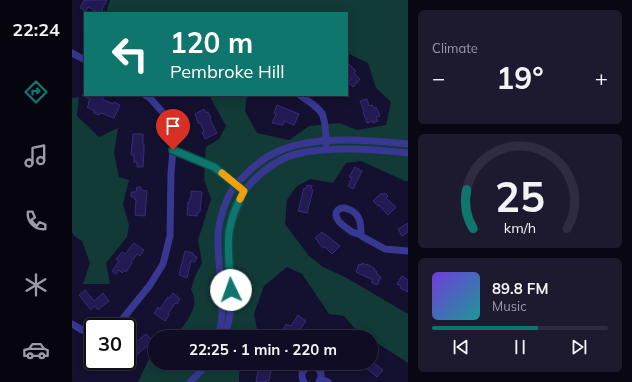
<!DOCTYPE html>
<html lang="en">
<head>
<meta charset="utf-8">
<style>
  body { margin:0; font-family:Mulish,sans-serif; background:#1d1a30; color:#f1f3f6; height:100vh; display:flex; flex-direction:column; font-size:15px; white-space:nowrap }
  * { box-sizing:border-box; margin:0 }
  p { font-size:13px; color:#9b9ba6 }
  .icon { flex:none; width:22px; height:22px; fill:none; stroke:currentColor; stroke-width:2; stroke-linecap:round; stroke-linejoin:round }
  .map { position:relative; flex:1; overflow:hidden }
  .drawer { display:flex; flex-direction:column; gap:10px; padding:10px; background:#080713; width:224px }
  .drawer>* { flex:none }
  .banner { position:absolute; left:12px; top:12px; width:264px; height:84px; border-radius:0px; box-shadow:0 2px 10px #0003,0 0 0 1px #2f2c41; background:#0f766e; color:#fff; overflow:hidden }
  .speed { position:absolute; left:12px; top:318px; display:flex; gap:8px; font-size:20px; font-weight:700; text-align:center }
  .speed>* { display:grid; place-content:center; width:52px; height:52px; border-radius:50%; background:#0f0c23; box-shadow:0 2px 10px #0003,0 0 0 1px #2f2c41; line-height:1 }
  .speed .limit { border:2px solid #111; border-radius:6px; background:#fff; color:#111 }
  .pin { position:absolute; display:grid; place-items:center; width:34px; height:34px; color:#fff; margin:-41px -17px; border-radius:50% 50% 50% 0; rotate:-45deg; box-shadow:0 0 4px #0007 }
  .pin .icon { rotate:45deg }
  .me { position:absolute; width:44px; margin:-22px; rotate:357deg; stroke-linejoin:round; filter:drop-shadow(0 0 3px #0008) }
  .turn { display:flex; align-items:center; gap:14px; height:84px; padding:0 20px; font-size:18px }
  .turn .icon { width:52px; height:52px; stroke-width:2.5 }
  .turn b { display:block; font-size:28px; line-height:34px }
  .big { font-size:30px; font-weight:700; line-height:1.1 }
  .drawer .tile { flex:1; display:flex; flex-direction:column; justify-content:center; gap:6px; min-width:0; padding:0 14px; border-radius:6px; background:#1d1a30 }
  .drawer .dial { align-items:center; gap:0 }
  .dial svg { height:104px; overflow:visible; fill:none; stroke:#2f2c41; stroke-width:7; stroke-linecap:round; text-anchor:middle }
  .dial text { fill:#f1f3f6; stroke:none }
  .song { display:flex; align-items:center; gap:12px }
  .cover { width:48px; height:48px; border-radius:6px; background:linear-gradient(135deg,hsl(260 70% 55%),hsl(180 70% 35%)) }
  .played { height:4px; border-radius:2px; background:linear-gradient(90deg,#0f766e 60%,#2f2c41 60%) }
  .keys { display:flex; justify-content:space-around; direction:ltr }
  .heat { display:flex; justify-content:space-between; align-items:center; font-size:22px; direction:ltr }
  .trip { position:absolute; left:76px; top:330px; width:230px; height:40px; border-radius:20px; background:#0f0c23; box-shadow:0 2px 10px #0003,0 0 0 1px #2f2c41; font-weight:700; line-height:40px; text-align:center }
  main { display:flex; flex:1; min-height:0 }
  .menu { display:flex; flex-direction:column; width:72px; justify-content:space-around; align-items:center; background:#06050e; color:#9b9ba6 }
  .menu .icon { width:28px; height:28px }
  .menu .on { color:#0f766e }
  .menu b { font-size:18px; color:#f1f3f6 }
  .map>svg:first-child { display:block }
  .green { fill:#123a37 }
  .building { fill:#241a52; stroke:#392a80 }
  .lines { fill:none; stroke-linecap:round; stroke-linejoin:round }
  .minor { stroke:#383792; stroke-width:7 }
  .route-casing { stroke:#0a4d48; stroke-width:10 }
  .route { stroke:#0f766e; stroke-width:7 }
  .slow { stroke:#f59e0b; stroke-width:7 }
</style>
</head>
<body>
<main>
<nav class="menu">
<b>22:24</b>
<svg class="icon on" aria-label="directions" viewBox="0 0 24 24"><path d="M12 3l9 9-9 9-9-9zM9 14v-3h6M13 9l2 2-2 2"/></svg>
<svg class="icon" aria-label="music" viewBox="0 0 24 24"><path d="M9 18V5l10-2v13"/><circle cx="6" cy="18" r="3"/><circle cx="16" cy="16" r="3"/></svg>
<svg class="icon" aria-label="phone" viewBox="0 0 24 24"><path d="M5 4h4l2 5-3 2q2 4 5 5l2-3 5 2v4C11 20 4 13 5 4z"/></svg>
<svg class="icon" aria-label="climate" viewBox="0 0 24 24"><path d="M12 3v18M4 7l16 10M4 17L20 7"/></svg>
<svg class="icon" aria-label="car" viewBox="0 0 24 24"><path d="M5 17H2v-5l4-1 3-4h7l3 4 3 1v5h-3M9 17h6M6 11h13"/><circle cx="7" cy="17" r="2"/><circle cx="17" cy="17" r="2"/></svg>
</nav>
<div class="map">
<svg width="336" height="382" viewBox="0 0 336 382">
  <rect width="100%" height="100%" fill="#14102f"/>
  <!-- green -->
  <g class="green">
    <path d="M38 0H336V181H333L289 161 274 163 261 183 238 179 224 187 215 200 213 224 237 256 251 267 273 277 336 314V363L299 339V337C288 336 279 324 272 316L257 314 230 274 215 267 192 286 182 314 185 329 182 337H101C110 329 125 311 122 298 122 295 120 292 119 289L124 274 130 263 126 240 139 199 132 179 134 147 147 139 154 126 137 95H175L173 111 185 133 217 140 237 126 267 123 285 130 314 125 319 102 304 88 296 63 275 53V13H34Z"/>
    <polygon points="7,97 5,116 27,137 46,128 42,153 47,177 57,180 51,204 57,225 55,237 34,263 38,284 11,284 18,263 10,241 2,236 0,232 0,98"/>
    <polygon points="83,353 83,363 172,363 167,373 167,382 66,382 78,357"/>
  </g>
  <!-- building -->
  <g class="building">
    <polygon points="12,0 35,0 30,9 31,12 27,13 16,7 14,11 8,8"/>
    <polygon points="275,62 284,71 282,73 288,79 281,87 276,82 279,79 275,75"/>
    <polygon points="10,95 21,95 25,97 26,95 29,95 32,96 30,99 41,104 42,102 48,105 42,118 29,113 27,115 22,113 23,111 15,107 17,104 16,103 18,99"/>
    <polygon points="295,99 297,106 300,105 302,108 304,107 308,116 304,117 306,121 301,123 301,121 295,123 291,112 292,111 288,101"/>
    <polygon points="205,105 227,114 222,125 212,121 211,125 200,123 204,114 202,113"/>
    <polygon points="132,109 134,113 136,112 139,118 138,119 145,133 133,139 130,132 132,131 128,123 127,124 124,118 125,118 123,114"/>
    <polygon points="61,134 71,134 71,144 72,144 72,150 71,167 65,167 65,162 62,162 62,155 59,155"/>
    <polygon points="283,167 290,171 281,189 276,186 280,178 277,177"/>
    <polygon points="235,185 240,186 239,189 241,190 235,213 226,211 232,188 234,189"/>
    <polygon points="65,187 69,187 69,190 75,191 73,216 63,215 64,200 63,200 63,197 59,197 59,192 64,192"/>
    <polygon points="119,191 130,192 128,212 126,212 125,216 115,215 116,202 117,202 118,198 119,198"/>
    <polygon points="309,193 310,195 313,193 316,196 314,198 324,207 316,215 307,205 306,206 301,201"/>
    <polygon points="336,223 336,232 330,236 326,229"/>
    <polygon points="250,232 252,235 253,234 268,246 260,254 253,247 251,248 245,241 246,241 243,238"/>
    <polygon points="62,243 72,250 68,256 65,254 59,262 60,263 54,272 52,270 50,273 47,270 44,274 40,271 47,261 44,259 50,252 53,254"/>
    <polygon points="113,251 121,253 121,255 125,257 123,262 119,261 115,278 107,275"/>
    <polygon points="290,263 295,265 295,264 303,269 302,270 305,272 304,273 309,277 305,285 299,282 301,280 284,272 287,264 290,265"/>
    <polygon points="330,276 336,280 336,292 328,288 329,286 325,284"/>
    <polygon points="13,290 22,301 31,293 37,301 26,310 23,306 19,310 7,295"/>
    <polygon points="101,293 108,299 105,304 103,303 96,314 97,315 93,321 82,313 86,307 88,309 96,297 97,298"/>
    <polygon points="226,315 234,321 227,331 230,333 226,337 207,337 212,329 212,328 214,324 217,326 218,325 219,326"/>
    <polygon points="74,334 81,341 55,363 55,349"/>
    <polygon points="190,363 197,363 197,366 200,367 197,381 194,380 194,382 184,382 187,365 190,366"/>
    <polygon points="288,363 302,363 311,370 305,377"/>
  </g>
  <g class="lines">
    <!-- minor -->
    <g class="minor">
      <polyline points="0,53 13,60"/>
      <path d="M228 95C234 100 249 108 251 116 254 125 254 136 254 145"/>
      <polyline points="101,150 142,167 172,191"/>
      <path d="M289 234C289 223 288 213 276 209 268 206 260 212 266 220 268 224 276 229 280 232 285 234 288 233 291 237L313 249 336 251"/>
      <polyline points="0,324 10,330 21,333"/>
      <polyline points="44,327 78,285 91,264 98,236 99,173 101,150 99,135 93,115 78,98 73,95"/>
      <path d="M146 337C156 306 145 270 146 238 146 221 154 197 164 184 167 181 170 178 173 175 183 165 194 156 207 151 242 135 298 140 336 144"/>
      <path d="M152 337C166 303 155 270 157 235 158 216 167 197 179 183 190 171 208 158 224 154 258 146 302 149 336 153"/>
      <polyline points="248,379 256,382"/>
      <polyline points="118,382 131,369 135,363"/>
      <path d="M232 382C221 362 258 362 247 382"/>
    </g>
  </g>
  <g class="lines">
    <defs>
      <path id="route" d="M101 150 142 167 172 191C165 204 159 218 157 233 155 251 158 271 159 290"/>
    </defs>
    <!-- route casing -->
    <use href="#route" class="route-casing"/>
    <!-- route -->
    <use href="#route" class="route"/>
    <!-- slow -->
    <polyline class="slow" points="150,173 172,191 168,199"/>
  </g>
</svg>
<div class="speed"><div class="limit">30</div></div>
<div class="pin" style="left:101px;top:150px;background:#d93025"><svg class="icon" aria-label="arrive" viewBox="0 0 24 24"><path d="M6 21V4h12l-3 4 3 4H6"/></svg></div>
<svg class="me" style="left:159px;top:290px" viewBox="-20 -20 40 40"><circle r="19" fill="#fff"/><path d="M0-13L10 11 0 6-10 11z" fill="#0f766e"/></svg>
<div class="trip">22:25 · 1 min · 220 m</div>
<div class="banner">
<div class="turn"><svg class="icon" aria-label="left" viewBox="0 0 24 24"><path d="M17 20v-9H6M10 6l-5 5 5 5"/></svg><div><b>120 m</b>Pembroke Hill</div></div>
</div>
</div>
<section class="drawer">
<div class="tile"><p>Climate</p>
<div class="heat"><a>−</a><b class="big">19°</b><a>+</a></div>
</div>
<div class="tile dial"><svg viewBox="0 0 100 80">
<path d="M14 69A42 42 0 1 1 86 69"/>
<path d="M14 69A42 42 0 0 1 9 39" stroke="#0f766e"/>
<text x="50" y="56" font-size="32" font-weight="700">25</text>
<text x="50" y="72" font-size="11">km/h</text>
</svg></div>
<div class="tile">
<div class="song"><i class="cover"></i><div><b>89.8 FM</b><p>Music</p></div></div>
<div class="played"></div>
<div class="keys"><svg class="icon" aria-label="previous" viewBox="0 0 24 24"><path d="M18 5L8 12l10 7zM5 5v14"/></svg><svg class="icon" aria-label="pause" viewBox="0 0 24 24"><path d="M8 5v14M16 5v14"/></svg><svg class="icon" aria-label="next" viewBox="0 0 24 24"><path d="M6 5l10 7-10 7zM19 5v14"/></svg></div>
</div>
</section>
</main>
</body>
</html>
